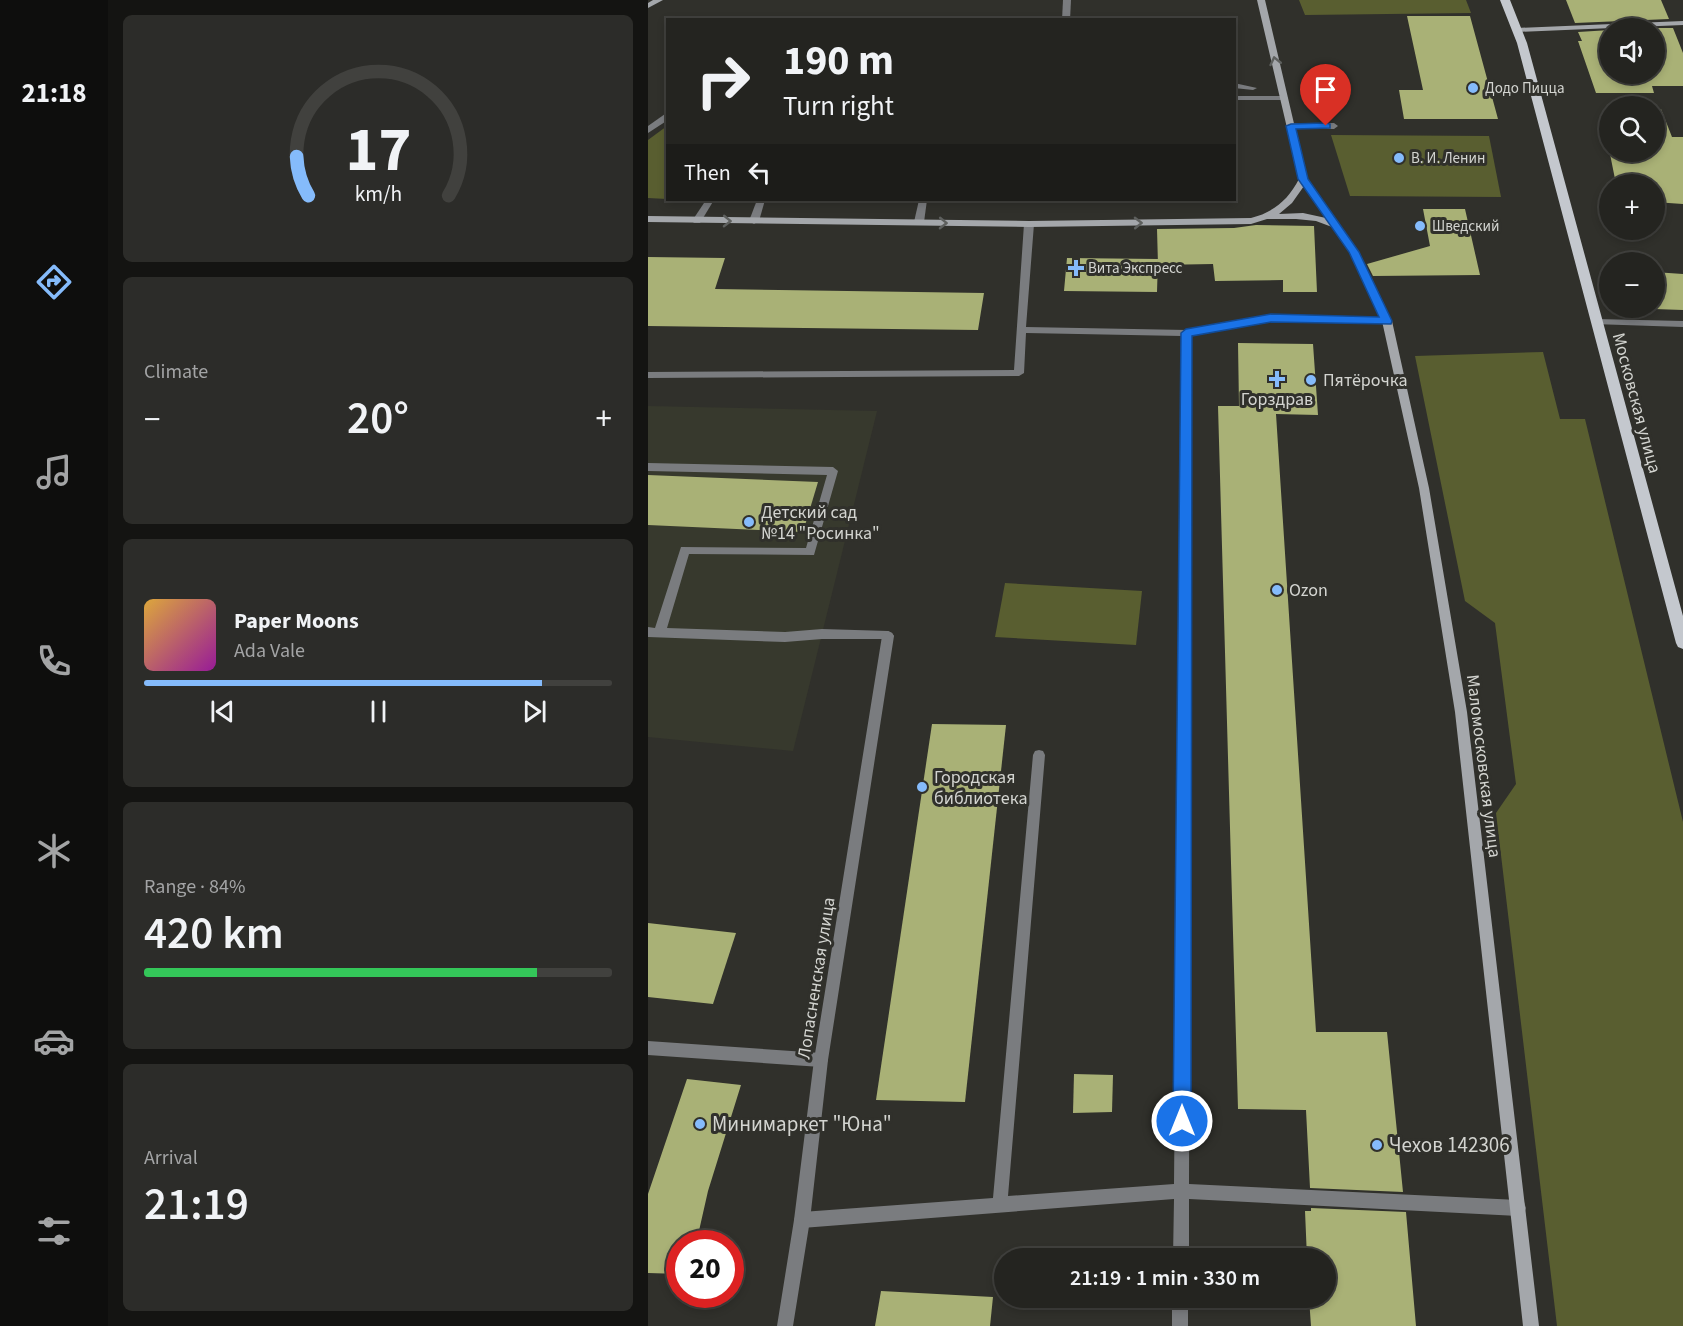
<!DOCTYPE html>
<html lang="en">
<head>
<meta charset="utf-8">
<style>
  body { margin:0; font-family:"Source Sans 3",sans-serif; background:#2c2c29; color:#f1f3f6; height:100vh; display:flex; flex-direction:column; font-size:22px; white-space:nowrap }
  * { box-sizing:border-box; margin:0 }
  p { font-size:20px; color:#a3a4a5 }
  .icon { flex:none; width:33px; height:33px; fill:none; stroke:currentColor; stroke-width:2; stroke-linecap:round; stroke-linejoin:round }
  .map { position:relative; flex:1; overflow:hidden }
  .details { display:flex; flex-direction:column; gap:15px; padding:15px; background:#141412; width:540px }
  .details>* { flex:none }
  .hud { position:absolute; left:18px; top:18px; width:570px; height:183px; border-radius:0px; box-shadow:0 3px 9px #0003,0 0 0 2px #41413e; background:#242420; color:#f1f3f6; overflow:hidden }
  .fabs { position:absolute; left:951px; top:18px; display:grid; gap:12px }
  .fabs a { display:grid; place-items:center; width:66px; height:66px; border-radius:50%; background:#242420; box-shadow:0 3px 9px #0003,0 0 0 2px #41413e; font-size:30px }
  .speed { position:absolute; left:18px; top:1230px; display:flex; gap:12px; font-size:30px; font-weight:700; text-align:center }
  .speed>* { display:grid; place-content:center; width:78px; height:78px; border-radius:50%; background:#242420; box-shadow:0 3px 9px #0003,0 0 0 2px #41413e; line-height:1 }
  .speed .limit { border:9px solid #d22; background:#fff; color:#111 }
  .pin { position:absolute; display:grid; place-items:center; width:51px; height:51px; color:#fff; margin:-62px -26px; border-radius:50% 50% 50% 0; rotate:-45deg; box-shadow:0 0 6px #0007 }
  .pin .icon { rotate:45deg }
  .me { position:absolute; width:66px; margin:-33px; rotate:0deg; stroke-linejoin:round; filter:drop-shadow(0 0 4px #0008) }
  .turn { display:flex; align-items:center; gap:21px; height:126px; padding:0 18px; font-size:27px }
  .turn .icon { width:78px; height:78px; stroke-width:2.5 }
  .turn b { display:block; font-size:42px; line-height:51px }
  .then { display:flex; align-items:center; height:57px; padding:0 18px; background:#0003; gap:12px; font-size:22px }
  .big { font-size:45px; font-weight:600; line-height:1.1 }
  .details .card { flex:1; display:flex; flex-direction:column; justify-content:center; gap:9px; min-width:0; padding:0 21px; border-radius:9px; background:#2c2c29 }
  .details .dial { align-items:center; gap:0 }
  .dial svg { height:156px; overflow:visible; fill:none; stroke:#41413e; stroke-width:7; stroke-linecap:round; text-anchor:middle }
  .dial text { fill:#f1f3f6; stroke:none }
  .song { display:flex; align-items:center; gap:18px }
  .cover { width:72px; height:72px; border-radius:9px; background:linear-gradient(135deg,hsl(40 70% 55%),hsl(300 70% 35%)) }
  .played { height:6px; border-radius:3px; background:linear-gradient(90deg,#85bbfb 85%,#41413e 85%) }
  .keys { display:flex; justify-content:space-around; direction:ltr }
  .heat { display:flex; justify-content:space-between; align-items:center; font-size:33px; direction:ltr }
  .charge { height:9px; border-radius:4px; background:linear-gradient(90deg,#34c759 84%,#41413e 0) }
  .trip { position:absolute; left:346px; top:1248px; width:342px; height:60px; border-radius:30px; background:#242420; box-shadow:0 3px 9px #0003,0 0 0 2px #41413e; font-weight:600; line-height:60px; text-align:center }
  main { display:flex; flex:1; min-height:0 }
  .tabs { display:flex; flex-direction:column; width:108px; justify-content:space-around; align-items:center; background:#0e0e0d; color:#a3a4a5 }
  .tabs .icon { width:42px; height:42px }
  .tabs .on { color:#85bbfb }
  .tabs b { font-size:27px; color:#f1f3f6 }
  .map>svg:first-child { display:block }
  .built { fill:#37392d }
  .green { fill:#595e30 }
  .building { fill:#a9b176 }
  .lines { fill:none; stroke-linecap:round; stroke-linejoin:round }
  .lane { fill:#7a7c7f; fill-rule:evenodd }
  .street { fill:#7a7c7f; fill-rule:evenodd }
  .secondary { fill:#a4a7ab; fill-rule:evenodd }
  .primary { fill:#c4c8ce; fill-rule:evenodd }
  .oneway { stroke:#5e605e }
  .route { fill:#1a73e8; stroke:#114b97; stroke-width:1.5 }
  .poi-dot { fill:#85bbfb; stroke:#30302b; stroke-width:2 }
  .labels { text-anchor:middle; stroke-width:6; stroke-linejoin:round; paint-order:stroke }
  .far-poi-label { font-size:15px; fill:#d3d4d0; stroke:#30302b; text-anchor:start }
  .poi-label { font-size:18px; fill:#d3d4d0; stroke:#30302b; text-anchor:start }
  .street-label { font-size:18px; fill:#d3d4d0; stroke:#30302b }
  .near-poi-label { font-size:21px; fill:#d3d4d0; stroke:#30302b; text-anchor:start }
</style>
</head>
<body>
<main>
<nav class="tabs">
<b>21:18</b>
<svg class="icon on" aria-label="directions" viewBox="0 0 24 24"><path d="M12 3l9 9-9 9-9-9zM9 14v-3h6M13 9l2 2-2 2"/></svg>
<svg class="icon" aria-label="music" viewBox="0 0 24 24"><path d="M9 18V5l10-2v13"/><circle cx="6" cy="18" r="3"/><circle cx="16" cy="16" r="3"/></svg>
<svg class="icon" aria-label="phone" viewBox="0 0 24 24"><path d="M5 4h4l2 5-3 2q2 4 5 5l2-3 5 2v4C11 20 4 13 5 4z"/></svg>
<svg class="icon" aria-label="climate" viewBox="0 0 24 24"><path d="M12 3v18M4 7l16 10M4 17L20 7"/></svg>
<svg class="icon" aria-label="car" viewBox="0 0 24 24"><path d="M5 17H2v-5l4-1 3-4h7l3 4 3 1v5h-3M9 17h6M6 11h13"/><circle cx="7" cy="17" r="2"/><circle cx="17" cy="17" r="2"/></svg>
<svg class="icon" aria-label="filters" viewBox="0 0 24 24"><path d="M4 7h16M4 17h16"/><circle cx="9" cy="7" r="2"/><circle cx="15" cy="17" r="2"/></svg>
</nav>
<section class="details">
<div class="card dial"><svg viewBox="0 0 100 80">
<path d="M14 69A42 42 0 1 1 86 69"/>
<path d="M14 69A42 42 0 0 1 8 49" stroke="#85bbfb"/>
<text x="50" y="56" font-size="32" font-weight="700">17</text>
<text x="50" y="72" font-size="11">km/h</text>
</svg></div>
<div class="card"><p>Climate</p>
<div class="heat"><a>−</a><b class="big">20°</b><a>+</a></div>
</div>
<div class="card">
<div class="song"><i class="cover"></i><div><b>Paper Moons</b><p>Ada Vale</p></div></div>
<div class="played"></div>
<div class="keys"><svg class="icon" aria-label="previous" viewBox="0 0 24 24"><path d="M18 5L8 12l10 7zM5 5v14"/></svg><svg class="icon" aria-label="pause" viewBox="0 0 24 24"><path d="M8 5v14M16 5v14"/></svg><svg class="icon" aria-label="next" viewBox="0 0 24 24"><path d="M6 5l10 7-10 7zM19 5v14"/></svg></div>
</div>
<div class="card"><p>Range · 84%</p><b class="big">420 km</b><div class="charge"></div></div>
<div class="card"><p>Arrival</p><b class="big">21:19</b></div>
</section>
<div class="map">
<svg width="1035" height="1326" viewBox="0 0 1035 1326">
  <rect width="100%" height="100%" fill="#30302b"/>
  <!-- built -->
  <polygon class="built" points="0,406 229,411 145,751 0,737"/>
  <!-- green -->
  <g class="green">
    <polygon points="651,0 818,0 823,13 657,15"/>
    <polygon points="19,126 19,199 0,198 0,140"/>
    <polygon points="683,135 841,136 853,197 702,196"/>
    <polygon points="895,352 912,419 937,419 1035,822 1035,1326 909,1326 848,813 868,784 847,623 817,601 767,356"/>
    <polygon points="357,583 494,591 488,645 347,637"/>
  </g>
  <!-- building -->
  <g class="building">
    <polygon points="918,0 1013,0 1021,19 927,23"/>
    <polygon points="759,16 822,16 850,119 756,119 751,90 775,90"/>
    <polygon points="1005,28 1025,28 1035,53 1035,86 1004,86 1006,93 948,93 930,41 934,41 930,32 962,30 962,74 1006,74"/>
    <polygon points="1013,109 1024,137 1035,137 1035,204 1006,202 1006,184 968,184 959,139 962,137 962,152 1006,152 1006,113"/>
    <polygon points="775,209 817,209 832,275 725,276 719,264 782,246"/>
    <polygon points="608,225 666,226 669,292 635,292 635,280 567,281 565,264 510,265 509,229 586,228"/>
    <polygon points="0,257 77,258 67,289 336,293 330,330 0,326"/>
    <polygon points="419,258 510,259 509,292 416,291"/>
    <polygon points="1006,272 1035,274 1035,310 1006,309"/>
    <polygon points="590,343 665,344 670,415 628,414 668,1032 739,1032 755,1192 662,1188 658,1110 590,1109 570,406 591,406"/>
    <polygon points="0,475 170,482 155,532 0,525"/>
    <polygon points="284,724 358,725 317,1102 228,1100"/>
    <polygon points="0,923 88,933 65,1004 0,997"/>
    <polygon points="426,1074 465,1075 464,1112 425,1113"/>
    <polygon points="39,1079 93,1085 60,1191 48,1244 32,1244 32,1274 0,1273 0,1194"/>
    <polygon points="663,1208 758,1212 768,1326 663,1326 661,1298 678,1298 678,1258 659,1258 657,1211 663,1211"/>
    <polygon points="233,1291 345,1297 342,1326 227,1326"/>
    <polygon points="404,1298 470,1298 469,1304 404,1302"/>
  </g>
  <g class="lines">
    <!-- lane -->
    <g class="lane">
      <polygon points="415,0 423,0 422,20 414,20"/>
      <polygon points="586,83 609,88 605,90 586,88"/>
      <polygon points="586,96 636,96 640,98 636,100 586,100"/>
      <polygon points="17,114 20,114 20,120 0,133 0,126"/>
      <polygon points="643,123 686,123 690,126 686,129 640,128 639,126"/>
      <polygon points="58,200 66,200 52,223 46,223 44,221"/>
      <polygon points="109,200 117,200 111,221 106,224 101,221"/>
      <polygon points="271,200 279,200 276,222 271,225 266,222"/>
      <polygon points="381,221 386,224 378,327 539,330 623,315 739,318 744,321 739,324 623,321 544,335 541,1184 870,1200 876,1202 878,1208 876,1214 870,1216 541,1199 541,1258 525,1258 526,1199 154,1228 148,1226 146,1220 148,1214 154,1212 345,1198 385,755 387,751 391,750 395,751 397,755 360,1196 526,1184 534,336 378,333 376,373 371,376 0,378 0,372 366,370 376,224"/>
      <polygon points="948,319 1035,321 1035,327 945,324 945,320"/>
      <polygon points="0,463 185,467 190,471 166,555 41,554 19,628 137,632 174,629 240,631 244,633 246,636 244,639 174,639 137,642 0,637 0,627 7,628 33,547 158,548 179,475 0,471"/>
      <polygon points="0,1041 173,1053 178,1055 180,1060 178,1065 173,1067 0,1055"/>
      <rect x="524" y="1298" width="16" height="28"/>
    </g>
    <!-- street -->
    <polygon class="street" points="240,631 244,633 246,636 180,1060 162,1220 145,1326 129,1326 146,1220 166,1060 234,636 236,633"/>
    <!-- secondary -->
    <g class="secondary">
      <polygon points="5,0 15,0 0,8 0,3"/>
      <path d="M609 0H617L659 179 711 252 744 321 781 488 819 712 891 1326H875L807 712 771 488 734 321 702 252 684 227 668 221 648 219H619L603 224 381 227 0 222V216L381 221 603 218C626 212 640 200 651 179ZM656 186 678 218 655 213 631 214 644 203Z"/>
      <polygon points="1035,21 1035,25 869,32 865,30 869,28"/>
    </g>
    <!-- primary -->
    <polygon class="primary" points="852,0 862,0 879,43 1035,616 1035,649 1030,647 1028,643 869,43"/>
  </g>
  <!-- one-way arrows -->
  <defs><path id="oneway-chevron" d="M-2-3.5L2.5 0L-2 3.5" fill="none" stroke-width="1.6" stroke-linecap="round" stroke-linejoin="round" transform="scale(1.5)"/></defs>
  <g class="oneway">
    <use href="#oneway-chevron" transform="translate(627 61) rotate(-103)"/>
    <use href="#oneway-chevron" transform="translate(79 221) rotate(1)"/>
    <use href="#oneway-chevron" transform="translate(295 223) rotate(1)"/>
    <use href="#oneway-chevron" transform="translate(490 223) rotate(-1)"/>
  </g>
  <!-- route -->
  <polygon class="route" points="678,123 682,124 682,128 648,129 660,179 711,252 744,321 743,324 623,322 544,336 543,1121 540,1127 534,1130 528,1127 525,1121 533,333 538,329 623,314 731,317 701,252 650,179 638,126 643,124"/>
  <!-- markers -->
  <g class="poi-dot">
    <circle cx="825" cy="88" r="6"/>
    <circle cx="751" cy="158" r="6"/>
    <circle cx="772" cy="226" r="6"/>
    <path d="M425 259h6v6h6v6h-6v6h-6v-6h-6v-6h6z"/>
    <path d="M626 370h6v6h6v6h-6v6h-6v-6h-6v-6h6z"/>
    <circle cx="663" cy="380" r="6"/>
    <circle cx="101" cy="522" r="6"/>
    <circle cx="629" cy="590" r="6"/>
    <circle cx="274" cy="787" r="6"/>
    <circle cx="52" cy="1124" r="6"/>
    <circle cx="729" cy="1145" r="6"/>
  </g>
  <g class="labels">
    <!-- far-poi labels -->
    <g class="far-poi-label">
      <text x="837" y="93">Додо Пицца</text>
      <text x="763" y="163">В. И. Ленин</text>
      <text x="784" y="231">Шведский</text>
      <text x="440" y="273">Вита Экспресс</text>
    </g>
    <!-- poi labels -->
    <g class="poi-label">
      <text x="675" y="386">Пятёрочка</text>
      <text x="629" y="405" text-anchor="middle">Горздрав</text>
      <text x="113" y="518">Детский сад<tspan x="113" dy="21">№14 "Росинка"</tspan></text>
      <text x="641" y="596">Ozon</text>
      <text x="286" y="783">Городская<tspan x="286" dy="21">библиотека</tspan></text>
    </g>
    <!-- street labels -->
    <g class="street-label">
      <text transform="translate(989 403) rotate(75)" y="6">Московская улица</text>
      <text transform="translate(836 766) rotate(83)" y="6">Маломосковская улица</text>
      <text transform="translate(168 978) rotate(-81)" y="6">Лопасненская улица</text>
    </g>
    <!-- near-poi labels -->
    <g class="near-poi-label">
      <text x="64" y="1131">Минимаркет "Юна"</text>
      <text x="741" y="1152">Чехов 142306</text>
    </g>
  </g>
</svg>
<div class="fabs">
<a><svg class="icon" aria-label="sound" viewBox="0 0 24 24"><path d="M4 9h4l5-4v14l-5-4H4zM17 9q2 3 0 6"/></svg></a>
<a><svg class="icon" aria-label="search" viewBox="0 0 24 24"><circle cx="10" cy="10" r="6"/><path d="M15 15l6 6"/></svg></a>
<a>+</a>
<a>−</a>
</div>
<div class="speed"><div class="limit">20</div></div>
<div class="pin" style="left:678px;top:126px;background:#d93025"><svg class="icon" aria-label="arrive" viewBox="0 0 24 24"><path d="M6 21V4h12l-3 4 3 4H6"/></svg></div>
<svg class="me" style="left:534px;top:1121px" viewBox="-20 -20 40 40"><circle r="17" fill="#1a73e8" stroke="#fff" stroke-width="3"/><path d="M0-11L8 9 0 5-8 9z" fill="#fff"/></svg>
<div class="trip">21:19 · 1 min · 330 m</div>
<div class="hud">
<div class="turn"><svg class="icon" aria-label="right" viewBox="0 0 24 24"><path d="M7 20v-9h11M14 6l5 5-5 5"/></svg><div><b>190 m</b>Turn right</div></div>
<div class="then">Then<svg class="icon" aria-label="left" viewBox="0 0 24 24"><path d="M17 20v-9H6M10 6l-5 5 5 5"/></svg></div>
</div>
</div>
</main>
</body>
</html>
